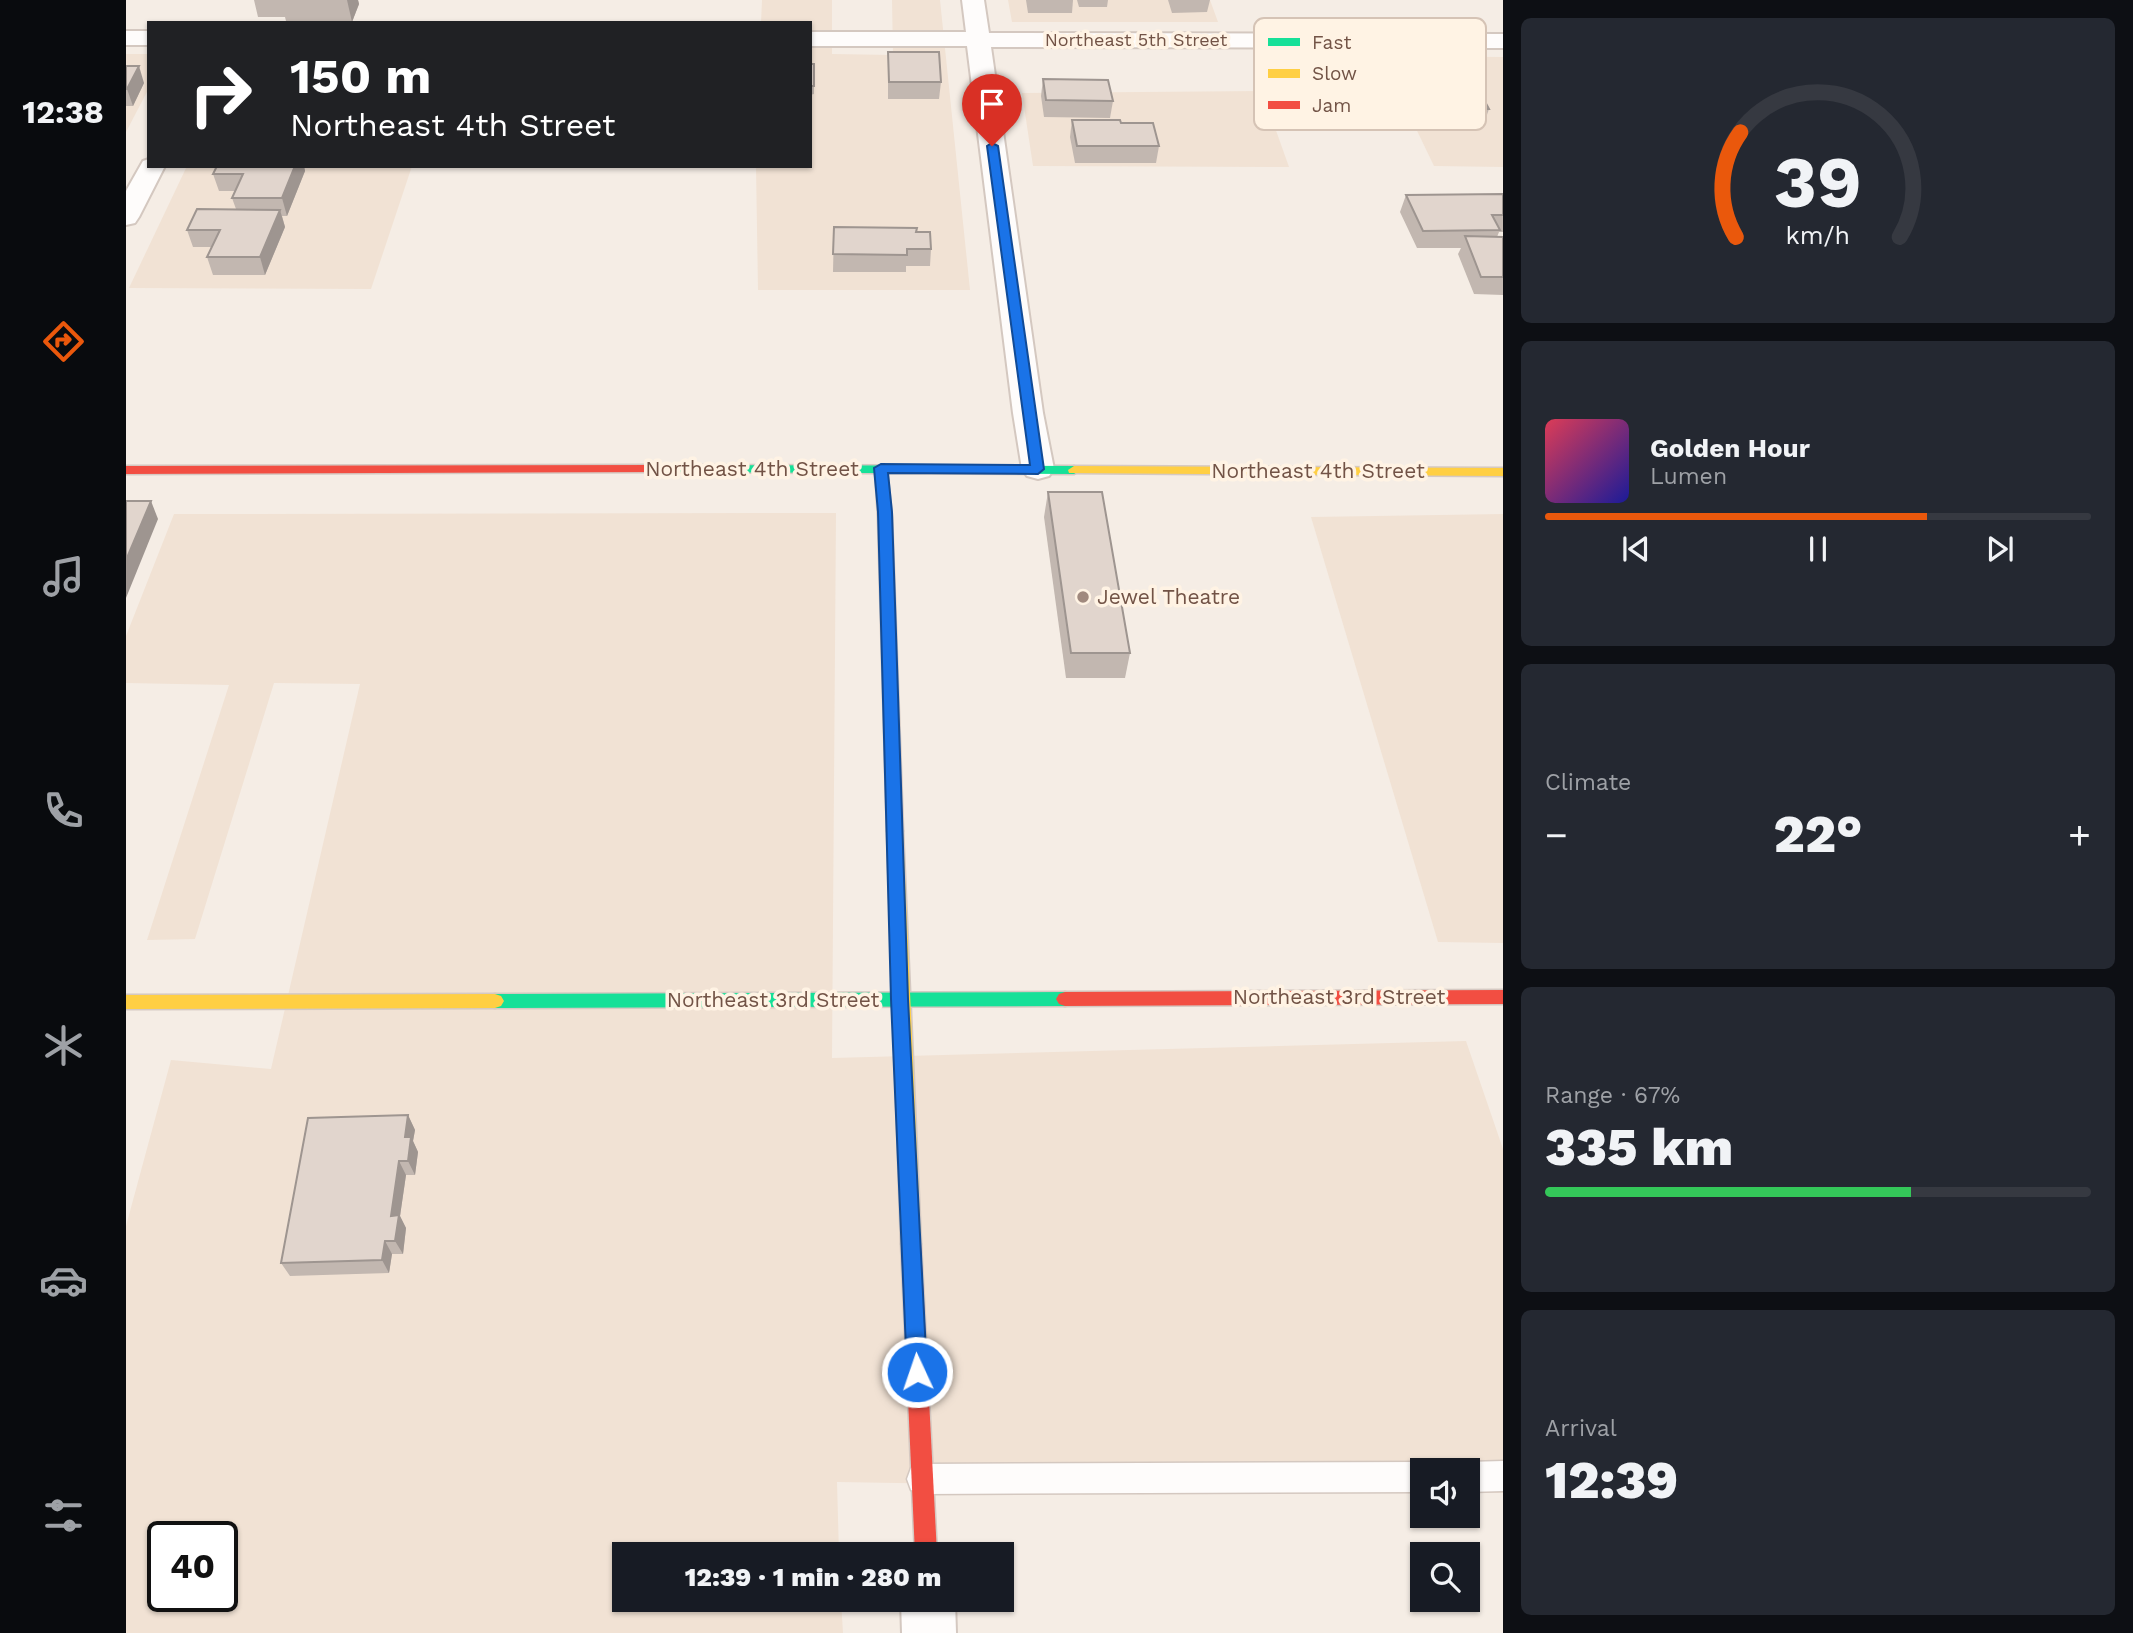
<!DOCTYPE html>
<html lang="en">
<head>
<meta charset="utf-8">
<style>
  body { margin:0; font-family:"Work Sans",sans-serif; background:#242831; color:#f1f3f6; height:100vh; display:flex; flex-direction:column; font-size:26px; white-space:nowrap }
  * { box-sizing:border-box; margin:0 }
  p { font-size:23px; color:#9ea1a6 }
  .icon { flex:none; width:38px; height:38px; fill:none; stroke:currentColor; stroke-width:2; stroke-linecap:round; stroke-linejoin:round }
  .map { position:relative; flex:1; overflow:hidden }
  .side { display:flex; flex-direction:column; gap:18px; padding:18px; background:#0d0f14; width:630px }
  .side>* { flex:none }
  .banner { position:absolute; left:21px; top:21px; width:665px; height:147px; border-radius:0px; box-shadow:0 2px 5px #0004; background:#202124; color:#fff; overflow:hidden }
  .buttons { position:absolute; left:1284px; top:1458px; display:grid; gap:14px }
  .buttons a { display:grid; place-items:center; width:70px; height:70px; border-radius:0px; background:#171b24; box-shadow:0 2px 5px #0004; font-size:35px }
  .speed { position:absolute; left:21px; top:1521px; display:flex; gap:14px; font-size:35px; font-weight:700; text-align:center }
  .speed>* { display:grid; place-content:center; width:91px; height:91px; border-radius:50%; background:#171b24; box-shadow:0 2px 5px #0004; line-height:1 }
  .speed .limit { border:4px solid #111; border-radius:10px; background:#fff; color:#111 }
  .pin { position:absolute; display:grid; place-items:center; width:60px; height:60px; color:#fff; margin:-72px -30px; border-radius:50% 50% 50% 0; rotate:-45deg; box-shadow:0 0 7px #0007 }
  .pin .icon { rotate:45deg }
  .me { position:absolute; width:77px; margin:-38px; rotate:357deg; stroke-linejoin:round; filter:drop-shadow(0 0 5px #0008) }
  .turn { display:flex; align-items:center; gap:24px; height:147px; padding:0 28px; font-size:32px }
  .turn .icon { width:91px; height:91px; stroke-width:2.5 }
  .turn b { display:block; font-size:49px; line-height:60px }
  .big { font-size:52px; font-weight:800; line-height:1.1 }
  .side .widget { flex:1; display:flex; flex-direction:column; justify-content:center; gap:10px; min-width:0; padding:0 24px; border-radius:10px; background:#242831 }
  .side .dial { align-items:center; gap:0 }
  .dial svg { height:182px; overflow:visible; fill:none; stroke:#363941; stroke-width:7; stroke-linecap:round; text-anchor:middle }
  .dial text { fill:#f1f3f6; stroke:none }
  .song { display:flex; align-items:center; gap:21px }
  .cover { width:84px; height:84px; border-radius:10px; background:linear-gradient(135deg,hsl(350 70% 55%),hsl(240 70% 35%)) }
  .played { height:7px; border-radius:4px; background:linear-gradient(90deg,#ea580c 70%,#363941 70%) }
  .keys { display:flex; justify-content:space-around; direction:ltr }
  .heat { display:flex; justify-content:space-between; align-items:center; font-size:38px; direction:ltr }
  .charge { height:10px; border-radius:5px; background:linear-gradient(90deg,#34c759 67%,#363941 0) }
  .trip { position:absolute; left:486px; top:1542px; width:402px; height:70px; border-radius:0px; background:#171b24; box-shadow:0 2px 5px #0004; font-weight:800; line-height:70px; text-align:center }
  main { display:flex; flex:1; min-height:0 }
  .tabs { display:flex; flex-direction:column; width:126px; justify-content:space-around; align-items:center; background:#090b0e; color:#9ea1a6 }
  .tabs .icon { width:49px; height:49px }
  .tabs .selected { color:#ea580c }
  .tabs b { font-size:32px; color:#f1f3f6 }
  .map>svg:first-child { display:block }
  .residential { fill:#f1e2d4; fill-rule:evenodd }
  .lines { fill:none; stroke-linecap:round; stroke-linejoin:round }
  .lane-casing { stroke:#d4c8c0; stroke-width:3 }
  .street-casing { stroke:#d4c8c0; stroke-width:4 }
  .fast-casing { stroke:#d5c9c2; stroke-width:3 }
  .slow-casing { stroke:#d5c9c2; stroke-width:3 }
  .jam-casing { stroke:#d5c9c2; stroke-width:3 }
  .lane { fill:#fefcfb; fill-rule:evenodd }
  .street { fill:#fefcfb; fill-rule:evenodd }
  .fast { fill:#16e098; fill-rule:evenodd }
  .slow { fill:#ffcf43; fill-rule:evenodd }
  .jam { fill:#f24e42; fill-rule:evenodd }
  .wall { fill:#c2b7b0 }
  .shaded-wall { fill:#9e9590 }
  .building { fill:#e1d5cd; stroke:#9e9590; stroke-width:2 }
  .route { fill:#1a73e8; stroke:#114b97; stroke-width:2 }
  .poi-dot { fill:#a0897e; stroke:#fff3e4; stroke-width:2.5 }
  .labels { text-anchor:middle; stroke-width:7; stroke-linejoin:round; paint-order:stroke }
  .far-street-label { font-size:18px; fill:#725346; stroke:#fff3e4 }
  .street-label { font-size:21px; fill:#725346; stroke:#fff3e4 }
  .poi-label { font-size:21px; fill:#725346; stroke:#fff3e4; text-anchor:start }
  .key { fill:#fff3e4; stroke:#d5c3b5; stroke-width:2 }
  .key-label { font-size:19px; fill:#725346 }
</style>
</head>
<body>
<main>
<nav class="tabs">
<b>12:38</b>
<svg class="icon selected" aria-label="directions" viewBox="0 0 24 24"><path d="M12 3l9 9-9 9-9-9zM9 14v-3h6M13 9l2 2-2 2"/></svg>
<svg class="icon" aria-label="music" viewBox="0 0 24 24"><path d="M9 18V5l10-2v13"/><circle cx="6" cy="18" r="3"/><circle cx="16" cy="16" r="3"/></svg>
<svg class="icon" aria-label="phone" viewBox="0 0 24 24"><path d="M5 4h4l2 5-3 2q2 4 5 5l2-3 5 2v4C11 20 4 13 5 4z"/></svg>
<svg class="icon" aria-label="climate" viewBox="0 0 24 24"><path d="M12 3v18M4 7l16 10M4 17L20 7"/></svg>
<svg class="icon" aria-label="car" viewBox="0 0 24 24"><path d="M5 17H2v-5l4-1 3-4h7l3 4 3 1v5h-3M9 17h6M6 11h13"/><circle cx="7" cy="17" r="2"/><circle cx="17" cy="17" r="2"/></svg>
<svg class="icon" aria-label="filters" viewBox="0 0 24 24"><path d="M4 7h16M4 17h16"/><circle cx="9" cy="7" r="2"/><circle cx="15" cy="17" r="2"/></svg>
</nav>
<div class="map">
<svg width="1377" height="1633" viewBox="0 0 1377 1633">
  <rect width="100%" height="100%" fill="#f5ede5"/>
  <!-- residential -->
  <g class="residential">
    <polygon points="636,0 706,0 706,54 767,55 766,0 814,0 844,290 632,290 630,166 684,166 684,23 635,23"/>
    <polygon points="882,0 1084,0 1092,22 886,22"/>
    <polygon points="0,54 23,54 23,88 0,132"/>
    <polygon points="1255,56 1377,57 1377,167 1308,166"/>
    <polygon points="1136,91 1163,167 907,166 896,93"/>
    <polygon points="61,166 286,166 245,289 3,288"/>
    <path d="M710 513 706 1058 1340 1041 1377 1149V1493H1342V1470H1297V1492L711 1482 713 1554H499V1600H715L717 1633H0V1226L45 1060 145 1069 234 684 148 683 69 939 21 940 103 685 0 683V636L48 514ZM37 1536H96V1596H37Z"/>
    <polygon points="1377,514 1377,943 1312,942 1185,517"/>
  </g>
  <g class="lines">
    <defs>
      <g id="lane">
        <polygon points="1377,1461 1377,1491 1342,1492 1342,1470 1330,1470 1331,1466 1342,1462"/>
        <polygon points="1297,1462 1308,1466 1309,1470 1297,1470 1297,1492 796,1494 785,1490 781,1479 785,1468 796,1464"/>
      </g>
      <g id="street">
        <polygon points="836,0 858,0 863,33 1377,34 1377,48 865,47 917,413 928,469 923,476 912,479 901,476 896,469 887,413 841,46 684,46 684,32 840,32"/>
        <rect x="0" y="31" width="23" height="14"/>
        <polygon points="23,159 23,166 39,166 13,217 9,223 0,225 0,191 17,161"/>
        <polygon points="775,1600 829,1600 830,1633 776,1633"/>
      </g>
      <g id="fast">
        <polygon points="529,465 948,466 954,470 948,474 524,472 524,466"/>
        <polygon points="939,992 945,994 948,999 945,1004 939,1006 369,1008 363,1006 360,1001 363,996 369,994"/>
      </g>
      <g id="slow">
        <polygon points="948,466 1377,468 1377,476 943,473 942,470"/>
        <polygon points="769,825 775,827 777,831 795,1244 792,1251 785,1253 778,1251 775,1244 761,831 763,827"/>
        <polygon points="369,994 375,996 378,1001 375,1006 369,1008 0,1009 0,995"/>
      </g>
      <g id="jam">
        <polygon points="529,465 534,466 534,472 0,474 0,466"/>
        <polygon points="755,465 761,469 766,517 777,831 775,835 763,835 761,831 752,517 749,469"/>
        <polygon points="1377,990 1377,1004 939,1006 933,1004 930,999 933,994 939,992"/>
        <polygon points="785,1235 792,1237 795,1244 811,1554 789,1554 775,1244 778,1237"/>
      </g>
    </defs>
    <!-- lane casing -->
    <use href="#lane" class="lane-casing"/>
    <!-- street casing -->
    <use href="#street" class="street-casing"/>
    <!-- fast casing -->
    <use href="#fast" class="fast-casing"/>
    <!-- slow casing -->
    <use href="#slow" class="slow-casing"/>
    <!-- jam casing -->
    <use href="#jam" class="jam-casing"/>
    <!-- lane -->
    <use href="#lane" class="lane"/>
    <!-- street -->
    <use href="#street" class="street"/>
    <!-- fast -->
    <use href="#fast" class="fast"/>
    <!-- slow -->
    <use href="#slow" class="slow"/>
    <!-- jam -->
    <use href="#jam" class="jam"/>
  </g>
  <!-- wall -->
  <g class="wall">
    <polygon points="128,0 232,0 233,4 226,22 160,21 159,17 132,17"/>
    <polygon points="900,0 947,0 946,13 902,13"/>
    <polygon points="951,0 1008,0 982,0 981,7 953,7"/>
    <polygon points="1042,0 1084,0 1081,12 1046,13"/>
    <polygon points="762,52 815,82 813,99 762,99"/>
    <polygon points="1292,54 1363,109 1357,126 1314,126 1286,71"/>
    <polygon points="684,64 688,64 688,94 684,95"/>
    <polygon points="0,66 18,83 7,106 0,106"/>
    <polygon points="917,79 987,101 984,118 918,117 915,96"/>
    <polygon points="946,120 1033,146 1030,163 949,163 944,137"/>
    <polygon points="91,166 178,166 179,171 161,216 156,216 159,227 139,275 87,275 81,257 85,247 67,247 61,230 110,209 106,198 109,191 93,191 87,174"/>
    <polygon points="1377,194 1377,232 1373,232 1371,237 1377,237 1377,295 1348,294 1332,254 1335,248 1291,248 1274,212 1280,195"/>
    <polygon points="708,227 790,232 805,249 804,266 780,266 780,272 707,272"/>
    <polygon points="922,492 1004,653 999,678 940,678 918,517"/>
    <polygon points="282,1115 289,1130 287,1141 292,1152 289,1175 280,1175 274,1216 280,1228 277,1254 266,1254 263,1273 164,1276 155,1263"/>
  </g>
  <!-- shaded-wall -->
  <g class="shaded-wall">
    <polygon points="221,0 232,0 233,4 226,22"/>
    <polygon points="13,66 18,83 7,106 1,89"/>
    <polygon points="169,166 178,166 179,171 161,216 156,198"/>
    <polygon points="154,210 159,227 139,275 134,257"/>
    <polygon points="25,501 32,519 0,598 0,560"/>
    <polygon points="282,1115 289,1130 287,1141 292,1152 289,1175 282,1161 279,1137"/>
    <polygon points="273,1161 280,1175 274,1216 280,1228 277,1254 269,1241 265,1216"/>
    <polygon points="259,1241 266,1254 263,1273 256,1260"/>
  </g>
  <!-- building -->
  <g class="building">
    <polygon points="762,52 813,52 815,82 763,82"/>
    <polygon points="1292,54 1333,54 1363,109 1320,109"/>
    <rect x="684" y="64" width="4" height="22"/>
    <polygon points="0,66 13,66 1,89 0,89"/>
    <polygon points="917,79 982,80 987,101 920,100"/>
    <polygon points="946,120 994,120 995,123 1027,123 1033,146 951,146"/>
    <polygon points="91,166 169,166 156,198 106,198 117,174 87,174"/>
    <polygon points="1377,194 1377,215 1366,215 1374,230 1297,231 1280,195"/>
    <polygon points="71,209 154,210 134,257 81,257 94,230 61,230"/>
    <polygon points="708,227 791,228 790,232 804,232 805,249 781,249 781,255 707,254"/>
    <polygon points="1339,236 1377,237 1377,277 1355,277"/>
    <polygon points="922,492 976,492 1004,653 945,653"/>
    <polygon points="0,501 25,501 0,560"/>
    <polygon points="282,1115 279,1137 285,1137 282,1161 273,1161 265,1216 273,1215 269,1241 259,1241 256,1260 155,1263 182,1118"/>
  </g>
  <!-- route -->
  <polygon class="route" points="866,143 872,146 918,469 912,474 762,473 766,512 782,999 801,1372 798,1380 791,1383 784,1380 781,1372 765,999 752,512 748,468 755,464 904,465 861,146"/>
  <!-- markers -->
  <circle class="poi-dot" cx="957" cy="597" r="7"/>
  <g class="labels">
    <!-- far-street labels -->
    <g class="far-street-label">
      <text x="1010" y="46">Northeast 5th Street</text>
    </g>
    <!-- street labels -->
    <g class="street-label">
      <text x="626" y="476">Northeast 4th Street</text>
      <text x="1192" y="478">Northeast 4th Street</text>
      <text x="1213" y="1004">Northeast 3rd Street</text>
      <text x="647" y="1007">Northeast 3rd Street</text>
    </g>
    <!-- poi labels -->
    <g class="poi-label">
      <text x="971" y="604">Jewel Theatre</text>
    </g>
  </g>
  <!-- legend -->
  <rect x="1128" y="18" width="232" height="112" rx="10" class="key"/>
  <rect x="1142" y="38" width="32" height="8" fill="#16e098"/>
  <rect x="1142" y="69" width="32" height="9" fill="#ffcf43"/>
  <rect x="1142" y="101" width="32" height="8" fill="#f24e42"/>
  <g class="key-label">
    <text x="1186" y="49">Fast</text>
    <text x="1186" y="80">Slow</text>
    <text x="1186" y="112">Jam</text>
  </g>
</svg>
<div class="buttons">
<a><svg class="icon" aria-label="sound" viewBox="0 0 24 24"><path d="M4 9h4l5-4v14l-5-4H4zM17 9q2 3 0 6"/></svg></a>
<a><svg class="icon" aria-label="search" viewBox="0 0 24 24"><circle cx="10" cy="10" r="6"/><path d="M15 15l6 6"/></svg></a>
</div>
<div class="speed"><div class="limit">40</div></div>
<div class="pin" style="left:866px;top:146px;background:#d93025"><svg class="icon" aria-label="arrive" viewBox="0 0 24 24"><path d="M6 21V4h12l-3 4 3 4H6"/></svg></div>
<svg class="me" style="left:791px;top:1372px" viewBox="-20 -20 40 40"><circle r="17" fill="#1a73e8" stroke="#fff" stroke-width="3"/><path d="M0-11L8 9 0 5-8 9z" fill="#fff"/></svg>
<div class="trip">12:39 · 1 min · 280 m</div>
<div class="banner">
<div class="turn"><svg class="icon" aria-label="right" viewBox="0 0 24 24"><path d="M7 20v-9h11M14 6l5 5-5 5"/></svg><div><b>150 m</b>Northeast 4th Street</div></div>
</div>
</div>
<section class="side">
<div class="widget dial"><svg viewBox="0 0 100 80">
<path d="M14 69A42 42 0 1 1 86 69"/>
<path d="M14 69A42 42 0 0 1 16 23" stroke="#ea580c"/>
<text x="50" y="56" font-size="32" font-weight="700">39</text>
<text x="50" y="72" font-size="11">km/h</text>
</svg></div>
<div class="widget">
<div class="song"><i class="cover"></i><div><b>Golden Hour</b><p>Lumen</p></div></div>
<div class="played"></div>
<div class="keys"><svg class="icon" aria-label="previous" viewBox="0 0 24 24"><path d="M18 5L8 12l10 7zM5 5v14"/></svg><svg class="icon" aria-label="pause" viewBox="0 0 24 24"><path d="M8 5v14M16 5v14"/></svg><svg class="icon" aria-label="next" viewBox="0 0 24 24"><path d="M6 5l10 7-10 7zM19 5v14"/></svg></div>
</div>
<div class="widget"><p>Climate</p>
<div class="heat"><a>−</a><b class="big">22°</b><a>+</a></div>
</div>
<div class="widget"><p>Range · 67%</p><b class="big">335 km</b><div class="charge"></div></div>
<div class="widget"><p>Arrival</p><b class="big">12:39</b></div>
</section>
</main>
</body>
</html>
